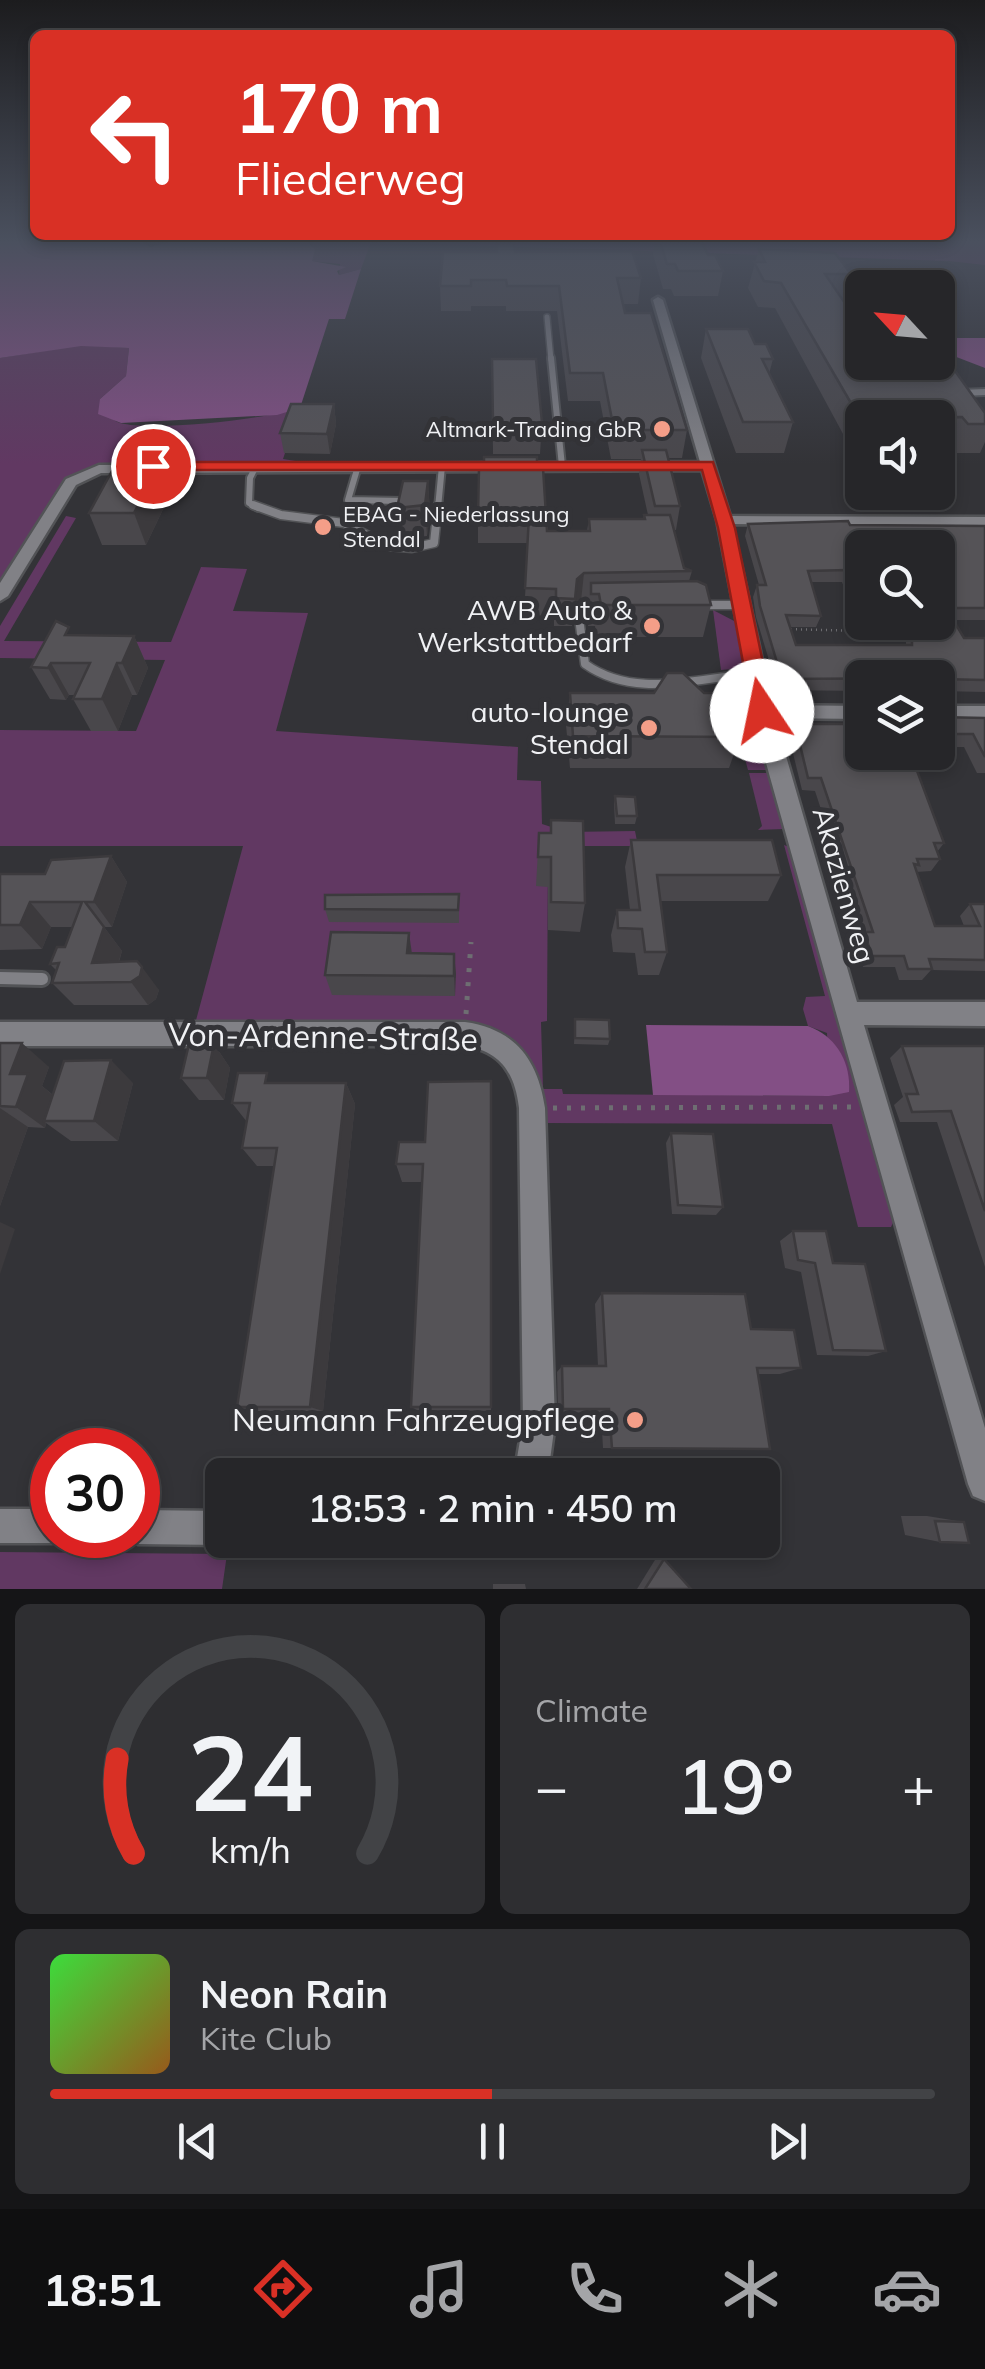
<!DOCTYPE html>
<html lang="en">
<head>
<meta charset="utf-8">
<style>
  body { margin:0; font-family:Mulish,sans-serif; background:#2e2e31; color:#f1f3f6; height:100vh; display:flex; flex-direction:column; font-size:38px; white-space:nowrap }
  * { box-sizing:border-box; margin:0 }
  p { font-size:32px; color:#a4a5a8 }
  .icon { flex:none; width:55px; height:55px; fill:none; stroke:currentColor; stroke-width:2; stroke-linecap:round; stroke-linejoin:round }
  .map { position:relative; height:1589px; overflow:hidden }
  .panel { display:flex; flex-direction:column; gap:15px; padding:15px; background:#151517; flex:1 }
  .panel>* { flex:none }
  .top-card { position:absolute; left:30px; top:30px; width:925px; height:210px; border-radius:15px; box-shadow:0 5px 15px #0003,0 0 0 2px #424346; background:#d93025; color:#fff; overflow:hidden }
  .needle { width:65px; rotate:296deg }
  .tools { position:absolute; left:845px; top:270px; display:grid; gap:20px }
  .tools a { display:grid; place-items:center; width:110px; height:110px; border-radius:15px; background:#262629; box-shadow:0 5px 15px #0003,0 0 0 2px #424346; font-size:50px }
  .speed { position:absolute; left:30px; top:1428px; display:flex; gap:20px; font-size:50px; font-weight:700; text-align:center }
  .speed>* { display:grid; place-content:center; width:130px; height:130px; border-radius:50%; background:#262629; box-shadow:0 5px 15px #0003,0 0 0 2px #424346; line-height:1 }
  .speed .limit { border:15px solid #d22; background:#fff; color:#111 }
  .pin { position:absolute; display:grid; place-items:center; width:85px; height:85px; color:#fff; margin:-42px; border:5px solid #fff; border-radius:50%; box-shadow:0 2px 10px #0007 }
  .me { position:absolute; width:110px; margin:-55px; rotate:349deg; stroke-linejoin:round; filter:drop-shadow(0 0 8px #0008) }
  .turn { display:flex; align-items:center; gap:35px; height:210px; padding:0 40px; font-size:45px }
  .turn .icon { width:130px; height:130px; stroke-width:2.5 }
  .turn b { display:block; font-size:70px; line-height:85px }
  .big { font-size:75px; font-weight:600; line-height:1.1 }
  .panel .widget { flex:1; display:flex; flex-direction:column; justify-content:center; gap:15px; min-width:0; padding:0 35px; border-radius:15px; background:#2e2e31 }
  .panel .dial { align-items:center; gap:0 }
  .dial svg { height:260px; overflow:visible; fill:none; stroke:#424346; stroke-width:7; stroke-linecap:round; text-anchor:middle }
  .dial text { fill:#f1f3f6; stroke:none }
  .song { display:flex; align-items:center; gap:30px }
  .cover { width:120px; height:120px; border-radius:15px; background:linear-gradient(135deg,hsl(120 70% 55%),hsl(30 70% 35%)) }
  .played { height:10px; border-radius:5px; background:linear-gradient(90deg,#d93025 50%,#424346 50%) }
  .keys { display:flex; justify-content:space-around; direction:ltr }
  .heat { display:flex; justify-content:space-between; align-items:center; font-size:55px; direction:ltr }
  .panel .tiles { flex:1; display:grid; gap:15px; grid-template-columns:1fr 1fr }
  .widget:last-child { grid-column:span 2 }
  .trip { position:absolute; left:205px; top:1458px; width:575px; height:100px; border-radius:15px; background:#262629; box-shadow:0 5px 15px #0003,0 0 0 2px #424346; font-weight:600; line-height:100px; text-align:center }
  .tabs { display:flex; height:160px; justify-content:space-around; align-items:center; background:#0f0f10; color:#a4a5a8 }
  .tabs .icon { width:70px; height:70px }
  .tabs .active { color:#d93025 }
  .tabs b { font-size:45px; color:#f1f3f6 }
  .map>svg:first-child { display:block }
  .green { fill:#613862 }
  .forest { fill:#834f85 }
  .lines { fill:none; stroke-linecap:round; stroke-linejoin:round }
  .lane-far3-casing { stroke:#525356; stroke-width:8 }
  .lane-far2-casing { stroke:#525356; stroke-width:10 }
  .lane-far1-casing { stroke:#525356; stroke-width:11 }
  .lane-casing { stroke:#525356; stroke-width:18 }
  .street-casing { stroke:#525356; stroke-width:5 }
  .path-far1 { stroke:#6e6e72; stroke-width:2.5; stroke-dasharray:1 4; stroke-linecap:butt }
  .path { stroke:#6e6e72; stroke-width:5; stroke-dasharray:4 10; stroke-linecap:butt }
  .lane-far3 { stroke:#818186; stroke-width:5 }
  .lane-far2 { stroke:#818186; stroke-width:6 }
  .lane-far1 { stroke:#818186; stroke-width:8 }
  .lane { stroke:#818186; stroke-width:12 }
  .street { fill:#818186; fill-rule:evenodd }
  .wall { fill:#49474b; fill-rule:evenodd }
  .shaded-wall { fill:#3c3a3d }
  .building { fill:#555357; stroke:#3c3a3d; stroke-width:2.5; fill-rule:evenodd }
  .route { fill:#d93025; stroke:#8d1f18; stroke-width:2.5 }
  .poi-dot { fill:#f49e88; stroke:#333337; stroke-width:4 }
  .labels { text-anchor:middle; stroke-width:10; stroke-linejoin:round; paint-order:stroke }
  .far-poi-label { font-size:22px; fill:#f0f1f4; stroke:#333337; text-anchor:end }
  .poi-label { font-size:28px; fill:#f0f1f4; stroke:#333337; text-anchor:end }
  .street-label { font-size:28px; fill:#f0f1f4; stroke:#333337 }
  .near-street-label { font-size:32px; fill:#f0f1f4; stroke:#333337 }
  .near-poi-label { font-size:32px; fill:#f0f1f4; stroke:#333337; text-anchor:end }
</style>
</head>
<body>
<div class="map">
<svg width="985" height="1589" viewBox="0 0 985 1589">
  <rect width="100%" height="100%" fill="#333337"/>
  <!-- green -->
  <g class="green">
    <polygon points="308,242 985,242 985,265 949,261 371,242 361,269 339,275 340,264 311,261 312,243"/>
    <path d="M81 345 129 348 126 376 100 399C105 408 109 420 120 423 154 432 266 419 300 408L283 459 308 463H111L72 475 63 483 0 582V358Z"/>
    <path d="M66 516 76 518 4 641 171 642 201 567 247 569 233 611 308 613 276 731 518 747 517 780 541 781 542 824 567 832 635 831 638 846H548L547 1021 541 1022 543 1089H562L563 1094 829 1096 827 1033 808 1026 803 1009 806 997 825 996 784 845 794 849 897 1214 891 1227H858L832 1124 541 1123C540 1078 537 1046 490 1026L195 1024 243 846H0V730L136 731 165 660 0 658V626Z"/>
    <polygon points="713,610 738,623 745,668 721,670"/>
    <polygon points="727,678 748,681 770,770 748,770 724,681"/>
    <polygon points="749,773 771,773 787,826 784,829 758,830 762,826"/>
    <polygon points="0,1552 227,1554 222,1589 0,1589"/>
  </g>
  <!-- forest -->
  <g class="forest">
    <polygon points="0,242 142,242 150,247 170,242 308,242 315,250 312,261 346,267 337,271 339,275 361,269 345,319 329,319 300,408 277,415 121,423 98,414 100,399 126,376 129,348 81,346 0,358"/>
    <polygon points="938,338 985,338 985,368 946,353 938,354"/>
    <path d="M646 1025 808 1026C836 1036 851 1062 849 1092L829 1096 653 1095Z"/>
  </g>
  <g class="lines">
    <defs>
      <polyline id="lane-far3" points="547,317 551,360"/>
      <g id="lane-far2">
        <polyline points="551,358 562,466"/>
        <polyline points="960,393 985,392"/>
        <polyline points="256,466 250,478 249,503 258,508"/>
        <polyline points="358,466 348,500 403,501"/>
        <polyline points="438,508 442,466"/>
      </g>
      <g id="lane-far1">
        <polyline points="253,505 281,515 344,523 388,546 412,548 434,543 438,505"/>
        <path d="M601 605 582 608 579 618 585 664C636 700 697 677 755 674"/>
        <polyline points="698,605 742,605"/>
      </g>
      <polyline id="lane" points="0,978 42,979"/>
      <g id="street">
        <polygon points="658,297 663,300 730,516 985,517 985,525 732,524 772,705 862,706 862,719 775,718 857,1002 985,1002 985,1026 864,1025 985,1428 985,1501 973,1496 968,1484 761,745 717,520 702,470 101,473 76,485 8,596 0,601 0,583 66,479 99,465 700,462 653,300"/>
        <rect x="938" y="706" width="47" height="14"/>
        <path d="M0 1022H465C515 1029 538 1060 545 1108L555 1423 550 1460 543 1475H509L517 1458 523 1423 519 1108C515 1074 501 1051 465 1046H0Z"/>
        <polygon points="0,1509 52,1509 52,1535 66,1535 64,1538 52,1543 0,1543"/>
        <polygon points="138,1510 222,1511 222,1540 234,1540 222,1545 138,1544 126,1539 124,1535 138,1535"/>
      </g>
    </defs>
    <!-- lane-far3 casing -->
    <use href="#lane-far3" class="lane-far3-casing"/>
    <!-- lane-far2 casing -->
    <use href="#lane-far2" class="lane-far2-casing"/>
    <!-- lane-far1 casing -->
    <use href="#lane-far1" class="lane-far1-casing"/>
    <!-- lane casing -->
    <use href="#lane" class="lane-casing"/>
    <!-- street casing -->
    <use href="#street" class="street-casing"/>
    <!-- path-far1 -->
    <polyline class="path-far1" points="786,629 862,631 861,626"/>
    <!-- path -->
    <g class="path">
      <polyline points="466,1014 471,942"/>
      <polyline points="553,1108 853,1107"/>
    </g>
    <!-- lane-far3 -->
    <use href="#lane-far3" class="lane-far3"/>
    <!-- lane-far2 -->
    <use href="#lane-far2" class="lane-far2"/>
    <!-- lane-far1 -->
    <use href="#lane-far1" class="lane-far1"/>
    <!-- lane -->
    <use href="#lane" class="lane"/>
    <!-- street -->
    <use href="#street" class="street"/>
  </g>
  <!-- wall -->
  <g class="wall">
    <polygon points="655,242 702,242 708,255 723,271 718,296 674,296 671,289 663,289 653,254"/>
    <polygon points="759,249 851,274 843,300 862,362 985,413 985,442 980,453 954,453 949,446 943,446 953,460 939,489 938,489 938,418 862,418 862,469 775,308 758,307 748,288"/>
    <polygon points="515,252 641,278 638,304 623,304 625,313 687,430 682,458 668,458 680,506 676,530 674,530 684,568 692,571 689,581 711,605 703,637 596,637 595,626 588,626 589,601 581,601 575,606 572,626 554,626 554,616 524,615 528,543 478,543 478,516 537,468 547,531 587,531 589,519 643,519 644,515 648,515 639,474 641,459 611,459 600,401 568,401 557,311 506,311 506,306 471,306 471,311 441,311 440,286"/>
    <polygon points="883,271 916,288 878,288"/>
    <polygon points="706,329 755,344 773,359 769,374 793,422 784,453 736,453 701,358"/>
    <polygon points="492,359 542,423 540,454 493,454"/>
    <polygon points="334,404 336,424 330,454 284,453 280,433"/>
    <polygon points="155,471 166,503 146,545 102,545 89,513"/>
    <polygon points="428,481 430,513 427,536 400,539 397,508"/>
    <path d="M748 524 985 526V620H953L964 638H985V692L938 691V678H862V691L778 690 756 617 753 597 757 585H759L745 536ZM862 548 938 622H862ZM811 582H842L860 628H906V645H796L790 627H816L821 616Z"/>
    <polygon points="73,635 134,636 148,668 137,695 132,695 118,731 91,731 73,699 75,695 69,695 66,700 50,699 31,667"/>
    <polygon points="570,693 740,737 729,768 570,768 566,725"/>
    <polygon points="938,717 985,718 985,773 977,773 964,747 938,747"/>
    <polygon points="795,724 944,843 937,852 940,859 931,871 916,872 935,926 964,926 960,916 970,904 985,904 985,971 931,970 922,980 899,980 895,967 863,967 856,944 862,935 815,791 802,790 789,737"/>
    <polygon points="615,796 637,816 635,824 615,824 614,804"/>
    <polygon points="551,820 585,903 580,932 548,930 548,887 536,886 539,833 550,833"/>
    <polygon points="631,840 781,875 768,901 661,901 667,952 659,975 638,975 635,953 613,952 611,935 617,910 630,910 625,867"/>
    <polygon points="111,856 127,882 112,927 104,927 122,951 119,962 159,990 156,999 148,1005 74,1005 52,983 57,971 50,964 65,947 73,927 51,927 42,949 0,950 0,874 45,874"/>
    <polygon points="459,894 459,923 329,922 325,909"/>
    <polygon points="412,953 454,954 455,996 332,995 325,975"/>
    <polygon points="575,1019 610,1039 608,1045 574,1044"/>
    <polygon points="0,1043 49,1067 42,1086 53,1095 133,1083 118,1141 71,1141 46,1123 45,1128 28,1127 0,1206"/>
    <polygon points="214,1044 230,1068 224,1100 199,1100 181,1078"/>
    <polygon points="902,1046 985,1046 985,1267 937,1122 900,1122 894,1105 903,1097 890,1058"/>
    <polygon points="491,1081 491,1411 417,1410 411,1407 423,1182 402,1182 396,1164 425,1142"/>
    <polygon points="273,1083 346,1083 355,1104 323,1411 255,1411 237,1407 274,1166 257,1166 242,1148 247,1122 232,1103"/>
    <polygon points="671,1133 723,1207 716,1215 672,1214 666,1143"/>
    <polygon points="793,1231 886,1351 868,1356 817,1355 801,1272 785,1268 780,1241"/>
    <polygon points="602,1293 751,1329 801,1368 780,1374 758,1374 750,1450 603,1448 601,1413 558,1412 557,1372 562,1366 598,1366 595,1304"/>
    <polygon points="901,1516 927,1516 964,1522 940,1542 905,1535"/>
    <polygon points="658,1555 664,1559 691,1589 637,1589"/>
    <polygon points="493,1584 525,1584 526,1589 493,1589"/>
  </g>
  <!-- shaded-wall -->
  <g class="shaded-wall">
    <polygon points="334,404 336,424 330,454 327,434"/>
    <polygon points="155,471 166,503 146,545 134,513"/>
    <polygon points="428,481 430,513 427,536 425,505"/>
    <polygon points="584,573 581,601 575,606 572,626 577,579"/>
    <polygon points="134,636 148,668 137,695 122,663"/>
    <polygon points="51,663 69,695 66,700 48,668"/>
    <polygon points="117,663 132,695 118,731 102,699"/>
    <polygon points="111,856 127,882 112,927 94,902"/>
    <polygon points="30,902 51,927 42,949 20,925"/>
    <polygon points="104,927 122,951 112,982 92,963"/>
    <polygon points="409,933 412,954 407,953"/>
    <polygon points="454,954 456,974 455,996 454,976"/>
    <polygon points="142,967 159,990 156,999 148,1005 131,982"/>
    <polygon points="22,1043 49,1067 42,1086 55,1097 44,1121 46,1123 45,1128 16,1107 10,1074"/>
    <polygon points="214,1044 230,1068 224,1100 207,1078"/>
    <polygon points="111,1060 133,1083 118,1141 94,1121"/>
    <polygon points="346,1083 355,1104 323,1411 310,1407"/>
    <polygon points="0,1108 28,1127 0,1206"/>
    <polygon points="0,1222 15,1229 0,1274"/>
  </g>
  <!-- building -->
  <g class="building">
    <polygon points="497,242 514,242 515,252 632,251 641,278 617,278 625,313 651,313 687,430 614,430 603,373 570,373 559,286 507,286 506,280 471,280 471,286 440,286 443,252 497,252"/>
    <polygon points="660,242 702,242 708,255 715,255 723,271 678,271 675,264 667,264"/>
    <polygon points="759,249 835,253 851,274 825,274 862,328 862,362 938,362 938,347 985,413 985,424 968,424 962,417 862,418 862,422 781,283 764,281 754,262 765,262"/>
    <polygon points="883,271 902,271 916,288 896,288"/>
    <polygon points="706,329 748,329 755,344 766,344 773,359 762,359 793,422 743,422"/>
    <polygon points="492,359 536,359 542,423 493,423"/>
    <polygon points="291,404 334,404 327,434 280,433"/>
    <polygon points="938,438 953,460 938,460"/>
    <polygon points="642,450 666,450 680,506 655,506"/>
    <polygon points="484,457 537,457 537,468 543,468 547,531 590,531 589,519 645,519 644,515 670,515 684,568 692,571 584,573 577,579 575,599 556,598 556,589 525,588 529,516 478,516 479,468 484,468"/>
    <polygon points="112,471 155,471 134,513 89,513"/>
    <polygon points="403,481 428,481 425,505 397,508"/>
    <path d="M848 521 850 525 985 526V608H946L964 638H985V680L938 679V678L782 679 760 606 757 585H766L748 524ZM862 548H938V622H912V645H796L786 615 821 616 808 571 847 570 862 608Z"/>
    <polygon points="697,581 706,585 711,605 601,605 599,594 591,594 591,583"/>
    <polygon points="56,621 69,627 65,635 134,636 122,663 117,663 102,699 73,699 90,663 51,663 48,668 31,667"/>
    <polygon points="667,673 683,673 704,693 729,693 740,737 573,736 570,693 654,693"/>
    <polygon points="938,717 985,718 985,757 973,734 938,734"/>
    <polygon points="795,724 862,724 862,752 910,752 944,843 934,843 940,859 917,859 919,865 914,864 935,926 980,926 970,904 985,904 985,960 929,959 932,969 908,969 904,956 872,956 864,932 873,932 821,778 808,778"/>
    <polygon points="615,796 635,797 637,816 617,816"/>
    <polygon points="551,820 583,821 585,903 551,902 551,857 538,857 539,833 551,833"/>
    <polygon points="631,840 772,840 781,875 657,875 667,952 645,952 642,929 618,928 617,910 640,910"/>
    <polygon points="111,856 94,902 85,902 104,927 92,963 137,961 142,967 140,976 131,982 52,983 59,963 50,964 57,947 65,947 82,902 30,902 20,925 0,925 0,874 45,874 51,860"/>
    <polygon points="459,894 458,910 325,909 325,895"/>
    <polygon points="331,932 409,933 407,953 454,954 454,976 325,975"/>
    <polygon points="575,1019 609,1020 610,1039 575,1038"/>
    <polygon points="0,1043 22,1043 10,1074 28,1074 16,1107 0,1106"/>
    <polygon points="189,1044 214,1044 207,1078 181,1078"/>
    <polygon points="902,1046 985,1046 985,1211 951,1111 912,1112 906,1094 918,1094"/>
    <polygon points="111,1060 94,1121 44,1121 64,1061"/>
    <polygon points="238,1073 267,1073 265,1083 346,1083 310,1407 237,1407 277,1148 242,1148 250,1103 232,1103"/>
    <polygon points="491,1081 491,1407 411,1407 423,1164 396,1164 399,1142 425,1142 428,1082"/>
    <polygon points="671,1133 713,1134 723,1207 678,1205"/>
    <polygon points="793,1231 826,1231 833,1263 865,1264 886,1351 833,1350 815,1263 798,1260"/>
    <polygon points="602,1293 745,1294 751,1329 794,1330 801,1368 757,1368 770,1449 612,1448 609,1409 563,1409 562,1366 606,1366"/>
    <polygon points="935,1521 964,1522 969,1543 940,1542"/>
    <polygon points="664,1559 691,1589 645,1589"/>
  </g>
  <!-- sky -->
  <linearGradient id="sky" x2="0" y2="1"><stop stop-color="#1c1c1e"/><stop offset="0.52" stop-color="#4a505e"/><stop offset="1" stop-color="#4a505e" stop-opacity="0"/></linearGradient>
  <rect width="985" height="464" fill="url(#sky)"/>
  <!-- route -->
  <polygon class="route" points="153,462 713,462 735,528 773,711 762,719 752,711 718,528 702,470 148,470 145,466"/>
  <!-- markers -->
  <g class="poi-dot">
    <circle cx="662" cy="429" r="10"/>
    <circle cx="323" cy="527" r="10"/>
    <circle cx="652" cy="626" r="10"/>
    <circle cx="649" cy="728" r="10"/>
    <circle cx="635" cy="1420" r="10"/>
  </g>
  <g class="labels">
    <!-- far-poi labels -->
    <g class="far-poi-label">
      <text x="642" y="437">Altmark-Trading GbR</text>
      <text x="343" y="522" text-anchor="start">EBAG - Niederlassung<tspan x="343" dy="25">Stendal</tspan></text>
    </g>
    <!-- poi labels -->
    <g class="poi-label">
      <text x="632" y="620">AWB Auto &amp;<tspan x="632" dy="32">Werkstattbedarf</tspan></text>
      <text x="629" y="722">auto-lounge<tspan x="629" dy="32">Stendal</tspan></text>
    </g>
    <!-- street labels -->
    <g class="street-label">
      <text transform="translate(844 885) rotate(74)" y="10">Akazienweg</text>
    </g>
    <!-- near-street labels -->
    <g class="near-street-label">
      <text transform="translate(323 1037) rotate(1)" y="11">Von-Ardenne-Straße</text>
    </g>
    <!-- near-poi labels -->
    <g class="near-poi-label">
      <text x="615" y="1431">Neumann Fahrzeugpflege</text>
    </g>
  </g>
</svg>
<div class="tools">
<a><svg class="needle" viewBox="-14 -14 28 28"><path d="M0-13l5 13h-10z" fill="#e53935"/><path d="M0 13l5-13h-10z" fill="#a4a5a8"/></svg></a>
<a><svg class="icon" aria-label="sound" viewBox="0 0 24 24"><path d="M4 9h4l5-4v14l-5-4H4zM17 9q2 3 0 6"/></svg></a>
<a><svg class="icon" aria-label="search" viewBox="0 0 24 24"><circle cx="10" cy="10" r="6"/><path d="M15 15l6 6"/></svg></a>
<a><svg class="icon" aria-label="layers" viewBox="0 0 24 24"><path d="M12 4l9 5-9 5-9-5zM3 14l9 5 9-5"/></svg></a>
</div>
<div class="speed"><div class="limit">30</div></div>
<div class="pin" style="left:153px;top:466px;background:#d93025"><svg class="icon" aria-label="arrive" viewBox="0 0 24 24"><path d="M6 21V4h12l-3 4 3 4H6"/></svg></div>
<svg class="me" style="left:762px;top:711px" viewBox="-20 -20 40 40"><circle r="19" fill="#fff"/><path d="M0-13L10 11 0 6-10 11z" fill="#d93025"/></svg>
<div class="trip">18:53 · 2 min · 450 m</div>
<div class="top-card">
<div class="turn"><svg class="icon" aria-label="left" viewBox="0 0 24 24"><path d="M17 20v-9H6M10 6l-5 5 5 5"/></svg><div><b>170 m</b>Fliederweg</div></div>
</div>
</div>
<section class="panel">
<div class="tiles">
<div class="widget dial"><svg viewBox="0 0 100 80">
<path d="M14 69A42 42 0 1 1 86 69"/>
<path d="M14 69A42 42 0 0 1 9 40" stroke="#d93025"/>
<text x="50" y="56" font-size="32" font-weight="700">24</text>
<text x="50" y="72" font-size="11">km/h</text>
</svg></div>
<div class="widget"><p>Climate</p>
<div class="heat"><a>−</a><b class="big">19°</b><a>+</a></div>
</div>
<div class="widget">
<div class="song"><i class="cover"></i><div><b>Neon Rain</b><p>Kite Club</p></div></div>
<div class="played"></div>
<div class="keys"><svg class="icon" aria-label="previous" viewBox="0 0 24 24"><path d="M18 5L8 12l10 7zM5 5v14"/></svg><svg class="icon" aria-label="pause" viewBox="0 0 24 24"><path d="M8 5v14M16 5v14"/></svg><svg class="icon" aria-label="next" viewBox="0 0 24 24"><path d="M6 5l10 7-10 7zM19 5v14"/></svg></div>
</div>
</div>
</section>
<nav class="tabs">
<b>18:51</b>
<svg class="icon active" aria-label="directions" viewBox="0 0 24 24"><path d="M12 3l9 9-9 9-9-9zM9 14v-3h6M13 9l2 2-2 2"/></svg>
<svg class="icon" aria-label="music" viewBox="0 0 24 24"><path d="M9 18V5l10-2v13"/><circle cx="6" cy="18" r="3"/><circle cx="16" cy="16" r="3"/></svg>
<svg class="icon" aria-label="phone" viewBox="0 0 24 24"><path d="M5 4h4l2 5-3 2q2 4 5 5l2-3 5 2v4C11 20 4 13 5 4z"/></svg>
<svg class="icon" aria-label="climate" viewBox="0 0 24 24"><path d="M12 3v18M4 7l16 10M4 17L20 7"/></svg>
<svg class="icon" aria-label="car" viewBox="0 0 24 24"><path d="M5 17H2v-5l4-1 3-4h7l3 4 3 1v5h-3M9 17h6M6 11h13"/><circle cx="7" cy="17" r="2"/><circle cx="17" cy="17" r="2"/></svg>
</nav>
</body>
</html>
